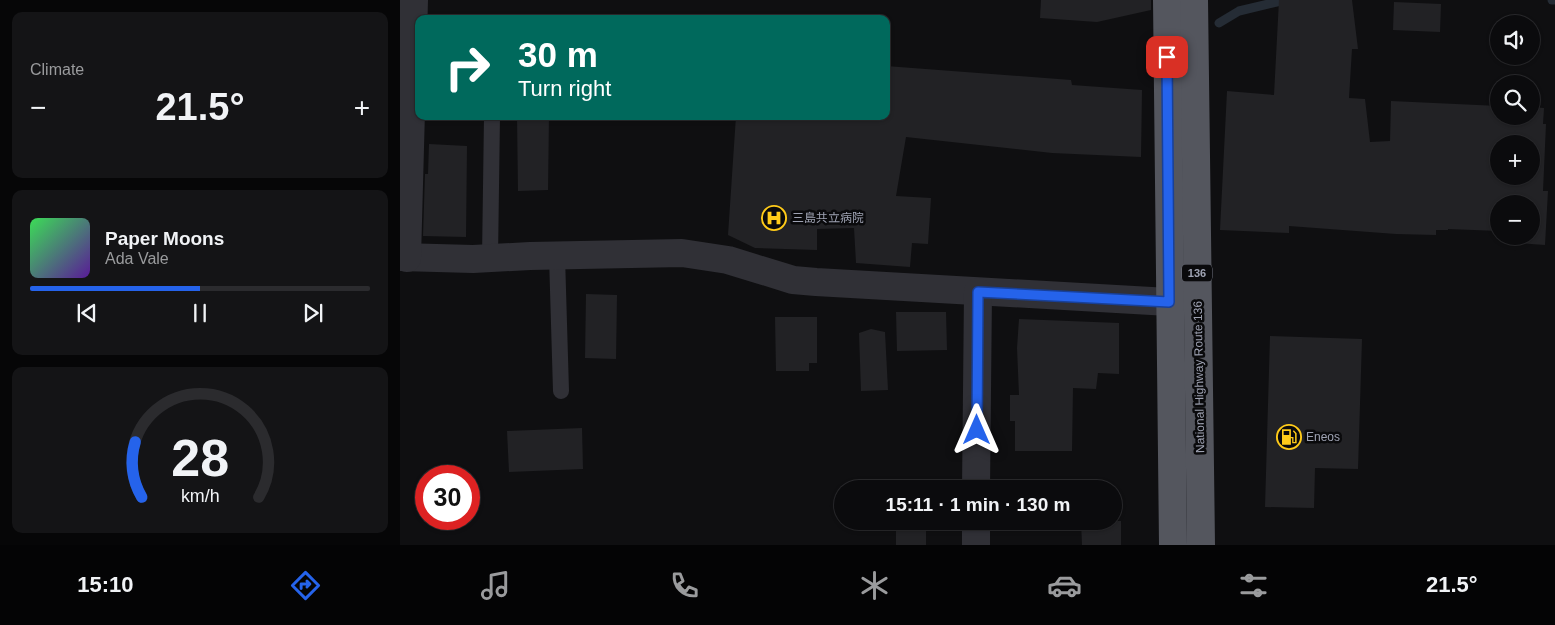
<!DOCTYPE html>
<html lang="en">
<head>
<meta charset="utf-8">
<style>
  body { margin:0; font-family:Helvetica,"Noto Sans JP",sans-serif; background:#141416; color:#f1f3f6; height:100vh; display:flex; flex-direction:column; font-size:19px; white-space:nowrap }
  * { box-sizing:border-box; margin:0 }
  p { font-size:16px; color:#9a9b9d }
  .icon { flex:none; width:28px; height:28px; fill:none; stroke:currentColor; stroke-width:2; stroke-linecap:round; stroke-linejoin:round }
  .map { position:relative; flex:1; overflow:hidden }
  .side { display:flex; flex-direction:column; gap:12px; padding:12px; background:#060607; width:400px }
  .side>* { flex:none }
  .hud { position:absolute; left:15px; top:15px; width:475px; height:105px; border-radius:10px; box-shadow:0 1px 4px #0004,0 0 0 1px #2b2b2e; background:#00695c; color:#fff; overflow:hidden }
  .buttons { position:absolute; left:1090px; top:15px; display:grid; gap:10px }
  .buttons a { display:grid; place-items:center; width:50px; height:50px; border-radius:50%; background:#0b0b0d; box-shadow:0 1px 4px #0004,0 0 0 1px #2b2b2e; font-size:25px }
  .speed { position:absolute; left:15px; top:465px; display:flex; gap:10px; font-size:25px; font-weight:700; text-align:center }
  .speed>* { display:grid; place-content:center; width:65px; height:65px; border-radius:50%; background:#0b0b0d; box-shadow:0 1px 4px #0004,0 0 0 1px #2b2b2e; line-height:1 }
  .speed .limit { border:8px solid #d22; background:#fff; color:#111 }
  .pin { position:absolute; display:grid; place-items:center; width:42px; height:42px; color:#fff; margin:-21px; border-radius:10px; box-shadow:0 2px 8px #0006 }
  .me { position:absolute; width:55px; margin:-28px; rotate:0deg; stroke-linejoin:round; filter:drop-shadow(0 0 4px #0008) }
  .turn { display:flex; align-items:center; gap:18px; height:105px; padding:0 20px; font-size:22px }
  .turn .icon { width:65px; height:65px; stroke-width:2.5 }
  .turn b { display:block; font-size:35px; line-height:42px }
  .big { font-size:38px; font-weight:600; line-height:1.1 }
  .side .widget { flex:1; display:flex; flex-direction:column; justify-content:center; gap:8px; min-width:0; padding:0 18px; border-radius:10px; background:#141416 }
  .side .dial { align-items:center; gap:0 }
  .dial svg { height:130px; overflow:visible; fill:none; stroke:#2b2b2e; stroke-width:7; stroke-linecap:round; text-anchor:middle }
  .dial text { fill:#f1f3f6; stroke:none }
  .song { display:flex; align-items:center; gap:15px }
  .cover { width:60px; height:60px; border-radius:8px; background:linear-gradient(135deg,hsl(130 70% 55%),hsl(270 70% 35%)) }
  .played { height:5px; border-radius:2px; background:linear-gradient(90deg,#2563eb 50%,#2b2b2e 50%) }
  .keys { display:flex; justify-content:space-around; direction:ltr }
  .heat { display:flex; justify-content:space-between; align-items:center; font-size:28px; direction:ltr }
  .trip { position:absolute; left:434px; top:480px; width:288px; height:50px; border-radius:25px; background:#0b0b0d; box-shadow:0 1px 4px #0004,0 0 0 1px #2b2b2e; font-weight:600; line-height:50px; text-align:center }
  .tabs { display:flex; height:80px; justify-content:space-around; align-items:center; background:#040405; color:#9a9b9d }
  .tabs .icon { width:35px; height:35px }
  .tabs .selected { color:#2563eb }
  .tabs b { font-size:22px; color:#f1f3f6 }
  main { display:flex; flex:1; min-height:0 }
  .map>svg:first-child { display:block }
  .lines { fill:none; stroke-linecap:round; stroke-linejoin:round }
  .stream { stroke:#252c35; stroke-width:9 }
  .building { fill:#222225; fill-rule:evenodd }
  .service { stroke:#303036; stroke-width:16 }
  .minor { stroke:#303036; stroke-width:28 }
  .trunk { stroke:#54565e; stroke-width:28 }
  .route-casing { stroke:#184099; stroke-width:12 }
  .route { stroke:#2563eb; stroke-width:9 }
  .labels { text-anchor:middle; stroke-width:5; stroke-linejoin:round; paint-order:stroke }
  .shield { fill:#0a0a0c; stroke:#727581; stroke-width:1 }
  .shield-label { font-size:11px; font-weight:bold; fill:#9fa3b3 }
  .poi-label { font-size:12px; fill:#9fa3b3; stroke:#0a0a0c; text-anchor:start }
  .street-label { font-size:12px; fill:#9fa3b3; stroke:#0a0a0c }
</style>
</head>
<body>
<main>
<section class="side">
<div class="widget"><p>Climate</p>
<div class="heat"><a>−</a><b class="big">21.5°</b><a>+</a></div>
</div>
<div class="widget">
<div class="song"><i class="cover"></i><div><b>Paper Moons</b><p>Ada Vale</p></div></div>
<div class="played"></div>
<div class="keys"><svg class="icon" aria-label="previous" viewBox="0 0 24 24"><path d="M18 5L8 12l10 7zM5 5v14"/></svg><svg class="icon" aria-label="pause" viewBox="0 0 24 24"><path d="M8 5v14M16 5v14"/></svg><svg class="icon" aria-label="next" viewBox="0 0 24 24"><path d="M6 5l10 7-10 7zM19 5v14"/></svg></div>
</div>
<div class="widget dial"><svg viewBox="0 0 100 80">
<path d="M14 69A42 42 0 1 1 86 69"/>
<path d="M14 69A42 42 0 0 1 10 35" stroke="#2563eb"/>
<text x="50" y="56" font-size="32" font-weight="700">28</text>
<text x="50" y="72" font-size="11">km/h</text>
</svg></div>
</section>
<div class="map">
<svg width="1155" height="545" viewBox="0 0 1155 545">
  <rect width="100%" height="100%" fill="#0f0f11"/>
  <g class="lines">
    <!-- stream -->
    <g class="stream">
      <polyline points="1152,0 1155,0"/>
      <polyline points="819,23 839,11 885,0"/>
    </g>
  </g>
  <!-- building -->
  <g class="building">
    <polygon points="641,0 751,0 751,10 697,22 640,18"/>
    <path d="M879 0H952L958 49H952L949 98 965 99 970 142 990 141 991 101 1099 106V116H1131V107L1144 108 1143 124H1146L1143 191H1148L1145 245 1103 242 1104 236H1131V204H1099V231L1048 229V230H1036V235L996 234 889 226V233L820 230 827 91 874 95ZM1099 144H1131V176H1099Z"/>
    <polygon points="994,2 1041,4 1040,32 993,30"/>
    <polygon points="486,66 671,80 672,85 742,90 741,157 652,153 506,137 496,196 531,198 528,244 512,243 510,267 456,263 454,228 417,229 417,250 355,248 328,235 336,116 486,116"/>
    <polygon points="117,116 149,116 148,190 118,191"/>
    <polygon points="29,144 67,146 66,237 23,236 25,174 28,174"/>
    <polygon points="186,294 217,295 216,359 185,358"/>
    <polygon points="496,312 546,312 547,350 497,351"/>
    <polygon points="375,317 417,317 417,363 409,363 409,371 376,371"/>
    <polygon points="619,319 719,323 719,374 698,373 696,389 673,388 672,451 615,451 615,421 610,421 610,395 619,395 617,348"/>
    <polygon points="471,329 485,332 488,390 461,391 459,333"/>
    <polygon points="870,336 962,339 958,469 915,468 914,508 865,507"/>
    <polygon points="182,428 183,469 109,472 107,431"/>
    <rect x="496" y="521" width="30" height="24"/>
    <polygon points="681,521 721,521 721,545 682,545"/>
  </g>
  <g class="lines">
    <!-- service -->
    <g class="service">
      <polyline points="157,256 161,391"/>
      <polyline points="90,258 92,116"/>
    </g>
    <!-- minor -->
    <g class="minor">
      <polyline points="0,257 73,259 130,256 282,253 328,260 393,280 416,282 769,302"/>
      <polyline points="7,258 14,0"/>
      <polyline points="576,489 578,292"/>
      <polyline points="576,545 576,521"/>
    </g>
    <!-- trunk -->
    <g class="trunk">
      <polyline points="767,0 773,545"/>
      <polyline points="794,0 801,545"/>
    </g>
  </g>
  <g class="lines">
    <defs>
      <polyline id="route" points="577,430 578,292 769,302 767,57"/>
    </defs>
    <!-- route casing -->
    <use href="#route" class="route-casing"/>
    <!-- route -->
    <use href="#route" class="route"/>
  </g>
  <!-- icons -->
  <defs>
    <symbol id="hospital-ring" viewBox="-11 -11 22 22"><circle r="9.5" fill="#0a0a0c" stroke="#ffcb19" stroke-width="1.5"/><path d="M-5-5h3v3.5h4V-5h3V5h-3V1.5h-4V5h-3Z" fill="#ffcb19"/></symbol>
    <symbol id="fuel-ring" viewBox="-11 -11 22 22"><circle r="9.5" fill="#0a0a0c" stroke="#ffcb19" stroke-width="1.5"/><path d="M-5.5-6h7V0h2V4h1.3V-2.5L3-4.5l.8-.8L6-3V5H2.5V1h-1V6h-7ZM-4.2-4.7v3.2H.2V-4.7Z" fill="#ffcb19"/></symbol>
  </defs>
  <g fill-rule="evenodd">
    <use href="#hospital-ring" x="360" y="204" width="28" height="28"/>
    <use href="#fuel-ring" x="875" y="423" width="28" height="28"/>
  </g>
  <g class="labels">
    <!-- shield labels -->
    <rect class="shield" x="782" y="264.5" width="30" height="17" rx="4"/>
    <g class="shield-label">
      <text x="797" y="277">136</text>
    </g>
    <!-- poi labels -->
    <g class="poi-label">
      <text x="392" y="222">三島共立病院</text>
      <text x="906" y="441">Eneos</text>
    </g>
    <!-- street labels -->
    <g class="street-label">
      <text transform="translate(799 377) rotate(-91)" y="4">National Highway Route 136</text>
    </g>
  </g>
</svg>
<div class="buttons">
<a><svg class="icon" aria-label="sound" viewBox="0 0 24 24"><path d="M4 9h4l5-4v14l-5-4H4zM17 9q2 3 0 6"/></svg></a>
<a><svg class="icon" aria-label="search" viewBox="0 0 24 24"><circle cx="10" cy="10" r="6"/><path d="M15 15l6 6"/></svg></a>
<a>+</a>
<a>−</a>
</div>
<div class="speed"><div class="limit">30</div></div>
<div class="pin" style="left:767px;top:57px;background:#d93025"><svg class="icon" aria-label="arrive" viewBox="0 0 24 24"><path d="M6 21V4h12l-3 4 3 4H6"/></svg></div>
<svg class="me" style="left:577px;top:430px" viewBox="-20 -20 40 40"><path d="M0-17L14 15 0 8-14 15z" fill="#2563eb" stroke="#fff" stroke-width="4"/></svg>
<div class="trip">15:11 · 1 min · 130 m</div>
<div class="hud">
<div class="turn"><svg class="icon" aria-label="right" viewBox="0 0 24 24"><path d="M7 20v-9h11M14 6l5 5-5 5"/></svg><div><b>30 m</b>Turn right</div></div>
</div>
</div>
</main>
<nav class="tabs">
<b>15:10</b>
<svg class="icon selected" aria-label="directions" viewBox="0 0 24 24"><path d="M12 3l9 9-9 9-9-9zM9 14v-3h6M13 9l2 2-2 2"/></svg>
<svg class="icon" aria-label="music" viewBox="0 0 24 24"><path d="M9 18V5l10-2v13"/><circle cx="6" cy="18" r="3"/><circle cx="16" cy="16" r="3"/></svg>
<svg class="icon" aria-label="phone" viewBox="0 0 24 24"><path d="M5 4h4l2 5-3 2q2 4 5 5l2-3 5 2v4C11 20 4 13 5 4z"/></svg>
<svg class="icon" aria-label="climate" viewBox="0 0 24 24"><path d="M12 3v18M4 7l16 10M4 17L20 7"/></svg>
<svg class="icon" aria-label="car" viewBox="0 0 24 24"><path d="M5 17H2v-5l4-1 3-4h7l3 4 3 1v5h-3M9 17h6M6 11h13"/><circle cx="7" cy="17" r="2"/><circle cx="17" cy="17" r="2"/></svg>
<svg class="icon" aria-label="filters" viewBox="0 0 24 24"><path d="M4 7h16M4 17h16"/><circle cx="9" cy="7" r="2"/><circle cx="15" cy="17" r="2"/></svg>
<b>21.5°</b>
</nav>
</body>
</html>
